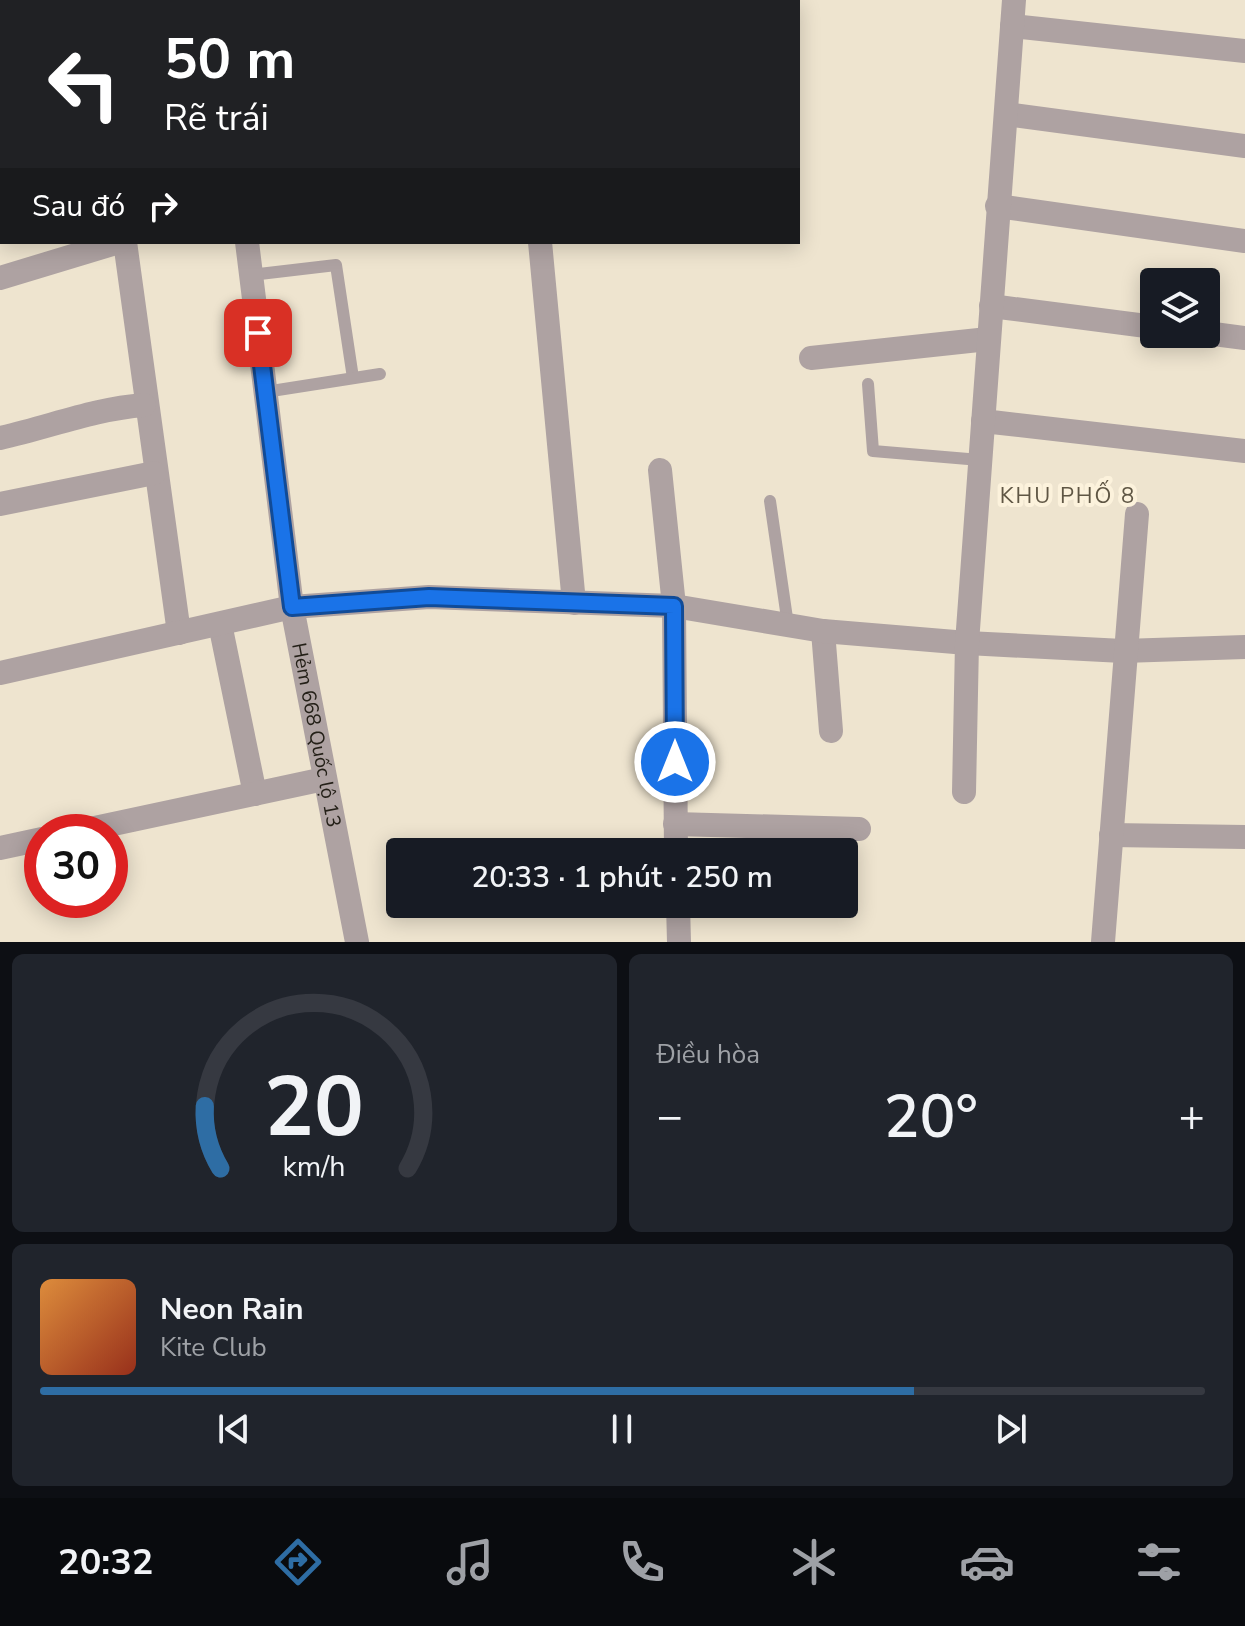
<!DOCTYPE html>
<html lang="vi">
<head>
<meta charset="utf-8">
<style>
  body { margin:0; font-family:"Nunito Sans",sans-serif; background:#20242c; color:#f1f3f6; height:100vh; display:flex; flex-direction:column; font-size:30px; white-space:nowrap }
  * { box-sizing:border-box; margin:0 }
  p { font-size:26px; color:#9ea1a6 }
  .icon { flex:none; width:44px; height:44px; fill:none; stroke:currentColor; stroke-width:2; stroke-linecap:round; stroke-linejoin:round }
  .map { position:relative; height:942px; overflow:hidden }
  .side { display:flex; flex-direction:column; gap:12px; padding:12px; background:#0d0f14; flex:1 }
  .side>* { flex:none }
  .banner { position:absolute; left:0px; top:0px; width:800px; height:244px; box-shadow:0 4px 20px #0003; background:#202124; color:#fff; overflow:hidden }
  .buttons { position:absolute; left:1140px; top:268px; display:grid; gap:16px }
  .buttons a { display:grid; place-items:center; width:80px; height:80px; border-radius:8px; background:#171b24; box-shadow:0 4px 20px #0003; font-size:40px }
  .speed { position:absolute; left:24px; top:814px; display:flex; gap:16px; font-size:40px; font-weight:700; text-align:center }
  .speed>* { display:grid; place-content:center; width:104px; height:104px; border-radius:50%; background:#171b24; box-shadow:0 4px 20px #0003; line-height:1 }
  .speed .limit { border:12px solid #d22; background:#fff; color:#111 }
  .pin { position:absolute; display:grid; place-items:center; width:68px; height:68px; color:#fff; margin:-34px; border-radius:16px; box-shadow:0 4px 12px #0006 }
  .me { position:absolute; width:88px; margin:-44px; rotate:0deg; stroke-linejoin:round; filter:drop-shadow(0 0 6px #0008) }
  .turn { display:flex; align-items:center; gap:28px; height:168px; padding:0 32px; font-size:36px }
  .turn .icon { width:104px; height:104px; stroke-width:2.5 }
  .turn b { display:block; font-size:56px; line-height:68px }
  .then { display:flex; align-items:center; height:76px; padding:0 32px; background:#0003; gap:16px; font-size:30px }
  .big { font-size:60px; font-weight:600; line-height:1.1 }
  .side .widget { flex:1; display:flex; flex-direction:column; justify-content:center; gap:12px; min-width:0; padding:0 28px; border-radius:12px; background:#20242c }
  .side .dial { align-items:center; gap:0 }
  .dial svg { height:208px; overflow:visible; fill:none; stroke:#363941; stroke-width:7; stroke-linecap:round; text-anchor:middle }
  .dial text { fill:#f1f3f6; stroke:none }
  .song { display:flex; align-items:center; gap:24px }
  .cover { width:96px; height:96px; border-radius:12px; background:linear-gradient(135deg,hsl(30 70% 55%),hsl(10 70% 35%)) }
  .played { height:8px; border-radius:4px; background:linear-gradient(90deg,#2e6da4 75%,#363941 75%) }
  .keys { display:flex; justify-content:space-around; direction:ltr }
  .heat { display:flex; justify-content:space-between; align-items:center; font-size:44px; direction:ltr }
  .side .tiles { flex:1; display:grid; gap:12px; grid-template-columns:1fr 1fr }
  .widget:last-child { grid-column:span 2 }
  .trip { position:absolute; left:386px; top:838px; width:472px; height:80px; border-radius:8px; background:#171b24; box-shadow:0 4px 20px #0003; font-weight:600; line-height:80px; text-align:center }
  .menu { display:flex; height:128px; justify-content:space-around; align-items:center; background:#090b0e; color:#9ea1a6 }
  .menu .icon { width:56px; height:56px }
  .menu .on { color:#2e6da4 }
  .menu b { font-size:36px; color:#f1f3f6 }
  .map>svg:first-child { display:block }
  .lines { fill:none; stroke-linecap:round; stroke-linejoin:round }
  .service { stroke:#aea2a2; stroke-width:12 }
  .minor { stroke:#aea2a2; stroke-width:24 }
  .route-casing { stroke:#114b97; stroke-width:20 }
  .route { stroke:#1a73e8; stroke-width:14 }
  .labels { text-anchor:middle; stroke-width:8; stroke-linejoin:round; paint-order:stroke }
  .street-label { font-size:20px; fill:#242018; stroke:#fcf2dc }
  .neighbourhood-label { font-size:22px; letter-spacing:2px; fill:#5f5644; stroke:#fcf2dc }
</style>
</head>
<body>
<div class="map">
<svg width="1245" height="942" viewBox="0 0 1245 942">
  <rect width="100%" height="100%" fill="#eee4cf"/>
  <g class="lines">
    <!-- service -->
    <g class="service">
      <polyline points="251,275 336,265 353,378"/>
      <polyline points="868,384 873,451 980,460"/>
      <polyline points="265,392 380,374"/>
      <polyline points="770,501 788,625"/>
    </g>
    <!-- minor -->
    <g class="minor">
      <polyline points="516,0 516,2"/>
      <polyline points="1012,26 1245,51"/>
      <polyline points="1006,114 1245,146"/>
      <polyline points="997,206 1245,241"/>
      <polyline points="125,242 179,633"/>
      <path id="s1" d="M247 242 292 607 357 942"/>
      <polyline points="540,242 574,603"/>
      <polyline points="0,278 119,242"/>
      <polyline points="991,306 1154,327"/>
      <polyline points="1206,333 1245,338"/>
      <polyline points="811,358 988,339"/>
      <polyline points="983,421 1245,451"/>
      <path d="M0 438C50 427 93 409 144 405"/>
      <polyline points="660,470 674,606 676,852"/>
      <polyline points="0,504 154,473"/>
      <polyline points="220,624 255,794"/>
      <polyline points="823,631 831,731"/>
      <polyline points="0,673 292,607 429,597 674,606 823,631 967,643 1123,651 1245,647"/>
      <polyline points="964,792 967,643 1014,0"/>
      <polyline points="675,824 859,829"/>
      <polyline points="76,832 324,779"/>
      <polyline points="1111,835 1245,837"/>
      <polyline points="0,848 42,839"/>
      <polyline points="678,904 679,942"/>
      <polyline points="1103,942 1137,514"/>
    </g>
  </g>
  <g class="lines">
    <defs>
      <polyline id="route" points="258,333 292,607 429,597 674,606 675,762"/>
    </defs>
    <!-- route casing -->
    <use href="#route" class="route-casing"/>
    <!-- route -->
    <use href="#route" class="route"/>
  </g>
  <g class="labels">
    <!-- street labels -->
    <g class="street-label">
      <text dy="7" stroke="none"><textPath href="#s1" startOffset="498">Hẻm 668 Quốc lộ 13</textPath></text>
    </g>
    <!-- neighbourhood labels -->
    <g class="neighbourhood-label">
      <text x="1068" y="503">KHU PHỐ 8</text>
    </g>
  </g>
</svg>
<div class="buttons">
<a><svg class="icon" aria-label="layers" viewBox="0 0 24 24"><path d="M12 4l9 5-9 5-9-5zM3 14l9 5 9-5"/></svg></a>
</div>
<div class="speed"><div class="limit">30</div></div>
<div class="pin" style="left:258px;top:333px;background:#d93025"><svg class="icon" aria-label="arrive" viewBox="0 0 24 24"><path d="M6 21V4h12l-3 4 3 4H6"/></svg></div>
<svg class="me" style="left:675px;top:762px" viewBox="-20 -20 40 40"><circle r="17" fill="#1a73e8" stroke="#fff" stroke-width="3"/><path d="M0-11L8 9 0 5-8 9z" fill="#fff"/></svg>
<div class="trip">20:33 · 1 phút · 250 m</div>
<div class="banner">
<div class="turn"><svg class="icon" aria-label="left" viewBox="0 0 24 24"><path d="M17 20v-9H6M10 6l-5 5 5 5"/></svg><div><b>50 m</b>Rẽ trái</div></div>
<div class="then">Sau đó<svg class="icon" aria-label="right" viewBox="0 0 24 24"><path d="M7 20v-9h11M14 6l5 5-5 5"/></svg></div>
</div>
</div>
<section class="side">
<div class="tiles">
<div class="widget dial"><svg viewBox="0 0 100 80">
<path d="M14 69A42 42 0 1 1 86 69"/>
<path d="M14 69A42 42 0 0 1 8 45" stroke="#2e6da4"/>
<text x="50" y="56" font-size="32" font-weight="700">20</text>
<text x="50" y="72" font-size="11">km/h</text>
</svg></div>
<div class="widget"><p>Điều hòa</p>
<div class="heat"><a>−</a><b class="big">20°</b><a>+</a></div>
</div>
<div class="widget">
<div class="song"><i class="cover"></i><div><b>Neon Rain</b><p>Kite Club</p></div></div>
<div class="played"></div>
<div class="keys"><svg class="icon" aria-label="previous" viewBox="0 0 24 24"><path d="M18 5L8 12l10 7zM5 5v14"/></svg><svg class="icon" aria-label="pause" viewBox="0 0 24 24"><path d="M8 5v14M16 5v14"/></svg><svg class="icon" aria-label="next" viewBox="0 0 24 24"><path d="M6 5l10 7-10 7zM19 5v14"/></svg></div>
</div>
</div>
</section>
<nav class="menu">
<b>20:32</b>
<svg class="icon on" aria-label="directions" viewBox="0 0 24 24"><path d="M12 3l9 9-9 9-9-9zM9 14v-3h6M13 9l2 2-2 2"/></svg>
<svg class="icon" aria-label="music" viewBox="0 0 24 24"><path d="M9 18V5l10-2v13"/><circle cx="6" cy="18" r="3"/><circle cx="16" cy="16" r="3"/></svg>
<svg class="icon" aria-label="phone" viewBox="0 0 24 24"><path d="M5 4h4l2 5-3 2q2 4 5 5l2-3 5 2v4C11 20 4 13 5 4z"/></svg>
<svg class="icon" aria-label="climate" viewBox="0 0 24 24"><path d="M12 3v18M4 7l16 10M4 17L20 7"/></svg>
<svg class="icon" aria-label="car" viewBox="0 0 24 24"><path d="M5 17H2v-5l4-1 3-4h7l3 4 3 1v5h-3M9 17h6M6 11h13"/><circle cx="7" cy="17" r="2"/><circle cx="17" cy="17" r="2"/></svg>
<svg class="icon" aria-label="filters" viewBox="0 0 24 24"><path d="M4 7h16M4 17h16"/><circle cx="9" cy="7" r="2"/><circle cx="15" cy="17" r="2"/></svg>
</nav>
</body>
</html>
